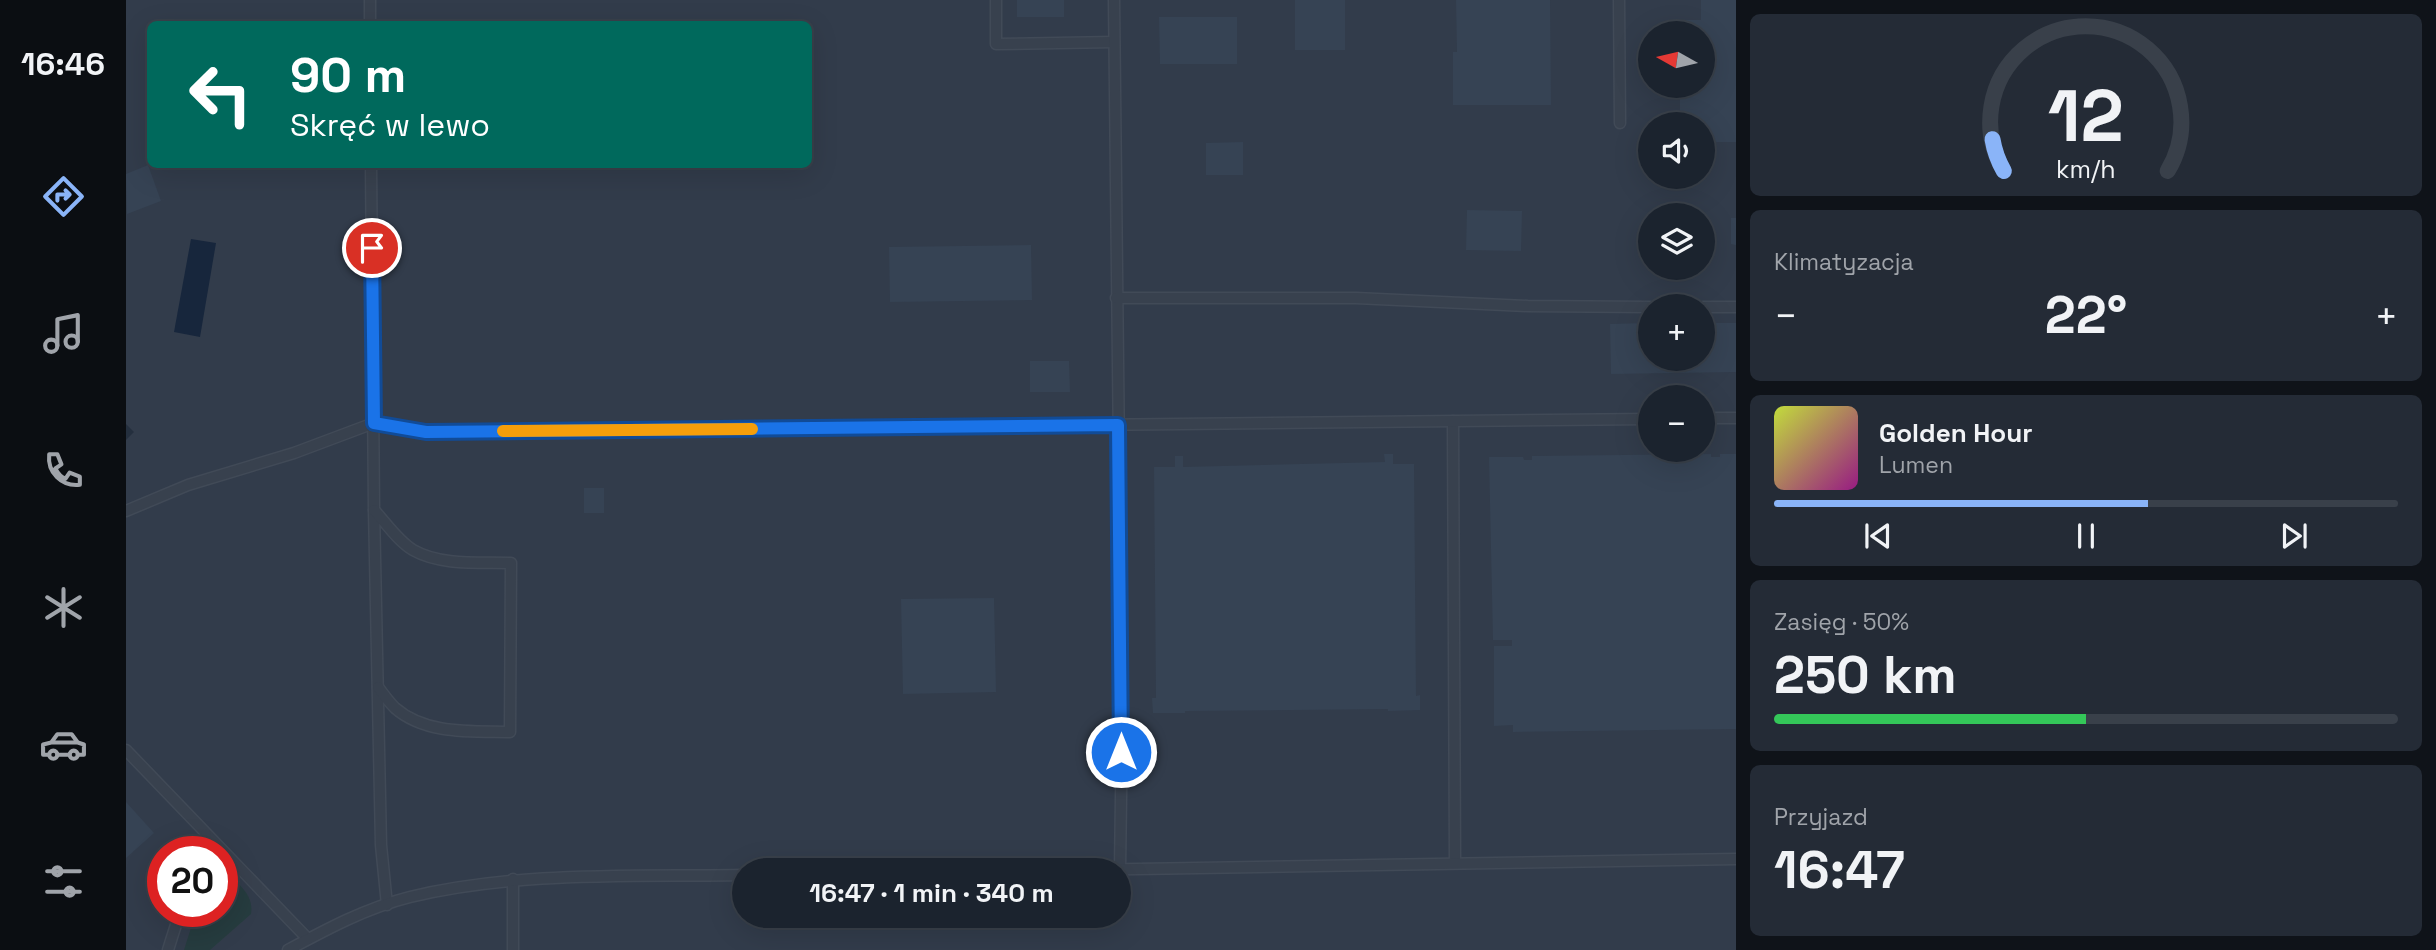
<!DOCTYPE html>
<html lang="pl">
<head>
<meta charset="utf-8">
<style>
  body { margin:0; font-family:"Space Grotesk",sans-serif; background:#242b36; color:#f1f3f6; height:100vh; display:flex; flex-direction:column; font-size:26px; white-space:nowrap }
  * { box-sizing:border-box; margin:0 }
  p { font-size:23px; color:#a0a4aa }
  .icon { flex:none; width:38px; height:38px; fill:none; stroke:currentColor; stroke-width:2; stroke-linecap:round; stroke-linejoin:round }
  .map { position:relative; flex:1; overflow:hidden }
  .details { display:flex; flex-direction:column; gap:14px; padding:14px; background:#0f1319; width:700px }
  .details>* { flex:none }
  .banner { position:absolute; left:21px; top:21px; width:665px; height:147px; border-radius:10px; box-shadow:0 7px 28px #0002,0 0 0 2px #39404a; background:#00695c; color:#fff; overflow:hidden }
  .needle { width:46px; rotate:278deg }
  .buttons { position:absolute; left:1512px; top:21px; display:grid; gap:14px }
  .buttons a { display:grid; place-items:center; width:77px; height:77px; border-radius:50%; background:#1b232e; box-shadow:0 7px 28px #0002,0 0 0 2px #39404a; font-size:35px }
  .speed { position:absolute; left:21px; top:836px; display:flex; gap:14px; font-size:35px; font-weight:700; text-align:center }
  .speed>* { display:grid; place-content:center; width:91px; height:91px; border-radius:50%; background:#1b232e; box-shadow:0 7px 28px #0002,0 0 0 2px #39404a; line-height:1 }
  .speed .limit { border:10px solid #d22; background:#fff; color:#111 }
  .pin { position:absolute; display:grid; place-items:center; width:60px; height:60px; color:#fff; margin:-30px; border:4px solid #fff; border-radius:50%; box-shadow:0 2px 7px #0007 }
  .me { position:absolute; width:77px; margin:-38px; rotate:0deg; stroke-linejoin:round; filter:drop-shadow(0 0 5px #0008) }
  .turn { display:flex; align-items:center; gap:24px; height:147px; padding:0 28px; font-size:32px }
  .turn .icon { width:91px; height:91px; stroke-width:2.5 }
  .turn b { display:block; font-size:49px; line-height:60px }
  .big { font-size:52px; font-weight:700; line-height:1.1 }
  .details .card { flex:1; display:flex; flex-direction:column; justify-content:center; gap:10px; min-width:0; padding:0 24px; border-radius:10px; background:#242b36 }
  .details .dial { align-items:center; gap:0 }
  .dial svg { height:182px; overflow:visible; fill:none; stroke:#39404a; stroke-width:7; stroke-linecap:round; text-anchor:middle }
  .dial text { fill:#f1f3f6; stroke:none }
  .song { display:flex; align-items:center; gap:21px }
  .cover { width:84px; height:84px; border-radius:10px; background:linear-gradient(135deg,hsl(70 70% 55%),hsl(310 70% 35%)) }
  .played { height:7px; border-radius:4px; background:linear-gradient(90deg,#8ab4f8 60%,#39404a 60%) }
  .keys { display:flex; justify-content:space-around; direction:ltr }
  .heat { display:flex; justify-content:space-between; align-items:center; font-size:38px; direction:ltr }
  .charge { height:10px; border-radius:5px; background:linear-gradient(90deg,#34c759 50%,#39404a 0) }
  .trip { position:absolute; left:606px; top:858px; width:399px; height:70px; border-radius:35px; background:#1b232e; box-shadow:0 7px 28px #0002,0 0 0 2px #39404a; font-weight:700; line-height:70px; text-align:center }
  main { display:flex; flex:1; min-height:0 }
  .tab-bar { display:flex; flex-direction:column; width:126px; justify-content:space-around; align-items:center; background:#0b0e12; color:#a0a4aa }
  .tab-bar .icon { width:49px; height:49px }
  .tab-bar .current { color:#8ab4f8 }
  .tab-bar b { font-size:32px; color:#f1f3f6 }
  .map>svg:first-child { display:block }
  .airport { fill:#323c4b; fill-rule:evenodd }
  .green { fill:#263c3f }
  .water { fill:#17263c }
  .building { fill:#364354 }
  .lines { fill:none; stroke-linecap:round; stroke-linejoin:round }
  .lane-casing { stroke:#414a57; stroke-width:13 }
  .lane { stroke:#38414e; stroke-width:10 }
  .route-casing { stroke:#114b97; stroke-width:18 }
  .route { stroke:#1a73e8; stroke-width:12 }
  .slow { stroke:#f59e0b; stroke-width:12 }
</style>
</head>
<body>
<main>
<nav class="tab-bar">
<b>16:46</b>
<svg class="icon current" aria-label="directions" viewBox="0 0 24 24"><path d="M12 3l9 9-9 9-9-9zM9 14v-3h6M13 9l2 2-2 2"/></svg>
<svg class="icon" aria-label="music" viewBox="0 0 24 24"><path d="M9 18V5l10-2v13"/><circle cx="6" cy="18" r="3"/><circle cx="16" cy="16" r="3"/></svg>
<svg class="icon" aria-label="phone" viewBox="0 0 24 24"><path d="M5 4h4l2 5-3 2q2 4 5 5l2-3 5 2v4C11 20 4 13 5 4z"/></svg>
<svg class="icon" aria-label="climate" viewBox="0 0 24 24"><path d="M12 3v18M4 7l16 10M4 17L20 7"/></svg>
<svg class="icon" aria-label="car" viewBox="0 0 24 24"><path d="M5 17H2v-5l4-1 3-4h7l3 4 3 1v5h-3M9 17h6M6 11h13"/><circle cx="7" cy="17" r="2"/><circle cx="17" cy="17" r="2"/></svg>
<svg class="icon" aria-label="filters" viewBox="0 0 24 24"><path d="M4 7h16M4 17h16"/><circle cx="9" cy="7" r="2"/><circle cx="15" cy="17" r="2"/></svg>
</nav>
<div class="map">
<svg width="1610" height="950" viewBox="0 0 1610 950">
  <rect width="100%" height="100%" fill="#242f3e"/>
  <!-- airport -->
  <path class="airport" d="M0 0H1610V950H0V440L8 432 0 424ZM24 24H682V164H24ZM1524 33H1577V86H1524ZM1524 124H1577V177H1524ZM1524 215H1577V268H1524ZM1524 306H1577V359H1524ZM1524 397H1577V450H1524ZM37 852H96V912H37ZM618 870H992V915H618Z"/>
  <!-- green -->
  <path class="green" d="M96 868C109 881 129 894 125 914L84 950H58L70 912H96Z"/>
  <!-- water -->
  <polygon class="water" points="65,239 90,243 74,337 48,332"/>
  <!-- building -->
  <g class="building">
    <rect x="891" y="0" width="47" height="17"/>
    <rect x="1169" y="0" width="50" height="50"/>
    <polygon points="1330,0 1424,0 1425,105 1327,105 1327,52 1331,52"/>
    <polygon points="1575,0 1610,0 1610,142 1577,142 1577,124 1569,124 1569,120 1554,120 1554,86 1577,86 1577,33 1554,33 1554,20 1575,20"/>
    <polygon points="1033,17 1111,17 1111,64 1034,64"/>
    <polygon points="1117,142 1117,175 1080,175 1080,143"/>
    <polygon points="22,165 35,201 1,214 0,174"/>
    <polygon points="1341,210 1396,211 1395,251 1340,250"/>
    <polygon points="1605,218 1610,218 1610,245 1605,244"/>
    <polygon points="905,245 906,300 764,302 763,247"/>
    <polygon points="1520,323 1524,324 1524,359 1577,359 1577,323 1610,323 1610,372 1485,374 1484,324"/>
    <polygon points="904,361 943,361 944,392 904,392"/>
    <polygon points="1258,454 1267,454 1267,464 1288,464 1290,696 1294,695 1294,710 1262,711 1262,709 1059,711 1059,713 1027,713 1026,698 1030,698 1028,467 1049,467 1049,456 1057,456 1057,467 1259,462"/>
    <polygon points="1585,454 1585,457 1594,457 1594,454 1610,454 1610,729 1387,732 1387,725 1368,726 1368,646 1386,646 1386,640 1367,640 1363,457 1397,457 1398,460 1406,460 1406,456"/>
    <rect x="458" y="488" width="20" height="25"/>
    <polygon points="868,598 870,692 777,694 775,599"/>
    <polygon points="0,802 28,833 0,858"/>
  </g>
  <g class="lines">
    <defs>
      <g id="lane">
        <polyline points="244,0 244,24"/>
        <polyline points="870,0 870,44 988,42"/>
        <polyline points="988,0 996,726 994,869"/>
        <polyline points="1493,0 1494,123"/>
        <polyline points="245,164 248,510 255,845 261,905"/>
        <polyline points="990,298 1230,298 1402,306 1524,307"/>
        <polyline points="1577,307 1610,307"/>
        <polyline points="1577,418 1610,418"/>
        <polyline points="1327,421 1329,863"/>
        <path d="M248 510C260 523 272 541 287 550 315 566 354 562 385 563L384 732C346 731 300 735 269 708 263 702 257 694 252 687"/>
        <polyline points="0,511 62,485 168,453 248,423 300,432 1524,419"/>
        <polyline points="0,750 182,939"/>
        <polyline points="74,852 80,834"/>
        <polyline points="952,870 1610,859"/>
        <polyline points="387,879 387,950"/>
        <polyline points="42,950 54,912"/>
        <path d="M162 950C201 929 240 908 284 897 392 871 507 877 618 875"/>
      </g>
    </defs>
    <!-- lane casing -->
    <use href="#lane" class="lane-casing"/>
    <!-- lane -->
    <use href="#lane" class="lane"/>
  </g>
  <g class="lines">
    <defs>
      <polyline id="route" points="246,248 248,423 300,432 992,425 995,752"/>
    </defs>
    <!-- route casing -->
    <use href="#route" class="route-casing"/>
    <!-- route -->
    <use href="#route" class="route"/>
    <!-- slow -->
    <polyline class="slow" points="377,431 626,429"/>
  </g>
</svg>
<div class="buttons">
<a><svg class="needle" viewBox="-14 -14 28 28"><path d="M0-13l5 13h-10z" fill="#e53935"/><path d="M0 13l5-13h-10z" fill="#a0a4aa"/></svg></a>
<a><svg class="icon" aria-label="sound" viewBox="0 0 24 24"><path d="M4 9h4l5-4v14l-5-4H4zM17 9q2 3 0 6"/></svg></a>
<a><svg class="icon" aria-label="layers" viewBox="0 0 24 24"><path d="M12 4l9 5-9 5-9-5zM3 14l9 5 9-5"/></svg></a>
<a>+</a>
<a>−</a>
</div>
<div class="speed"><div class="limit">20</div></div>
<div class="pin" style="left:246px;top:248px;background:#d93025"><svg class="icon" aria-label="arrive" viewBox="0 0 24 24"><path d="M6 21V4h12l-3 4 3 4H6"/></svg></div>
<svg class="me" style="left:995px;top:752px" viewBox="-20 -20 40 40"><circle r="17" fill="#1a73e8" stroke="#fff" stroke-width="3"/><path d="M0-11L8 9 0 5-8 9z" fill="#fff"/></svg>
<div class="trip">16:47 · 1 min · 340 m</div>
<div class="banner">
<div class="turn"><svg class="icon" aria-label="left" viewBox="0 0 24 24"><path d="M17 20v-9H6M10 6l-5 5 5 5"/></svg><div><b>90 m</b>Skręć w lewo</div></div>
</div>
</div>
<section class="details">
<div class="card dial"><svg viewBox="0 0 100 80">
<path d="M14 69A42 42 0 1 1 86 69"/>
<path d="M14 69A42 42 0 0 1 9 55" stroke="#8ab4f8"/>
<text x="50" y="56" font-size="32" font-weight="700">12</text>
<text x="50" y="72" font-size="11">km/h</text>
</svg></div>
<div class="card"><p>Klimatyzacja</p>
<div class="heat"><a>−</a><b class="big">22°</b><a>+</a></div>
</div>
<div class="card">
<div class="song"><i class="cover"></i><div><b>Golden Hour</b><p>Lumen</p></div></div>
<div class="played"></div>
<div class="keys"><svg class="icon" aria-label="previous" viewBox="0 0 24 24"><path d="M18 5L8 12l10 7zM5 5v14"/></svg><svg class="icon" aria-label="pause" viewBox="0 0 24 24"><path d="M8 5v14M16 5v14"/></svg><svg class="icon" aria-label="next" viewBox="0 0 24 24"><path d="M6 5l10 7-10 7zM19 5v14"/></svg></div>
</div>
<div class="card"><p>Zasięg · 50%</p><b class="big">250 km</b><div class="charge"></div></div>
<div class="card"><p>Przyjazd</p><b class="big">16:47</b></div>
</section>
</main>
</body>
</html>
